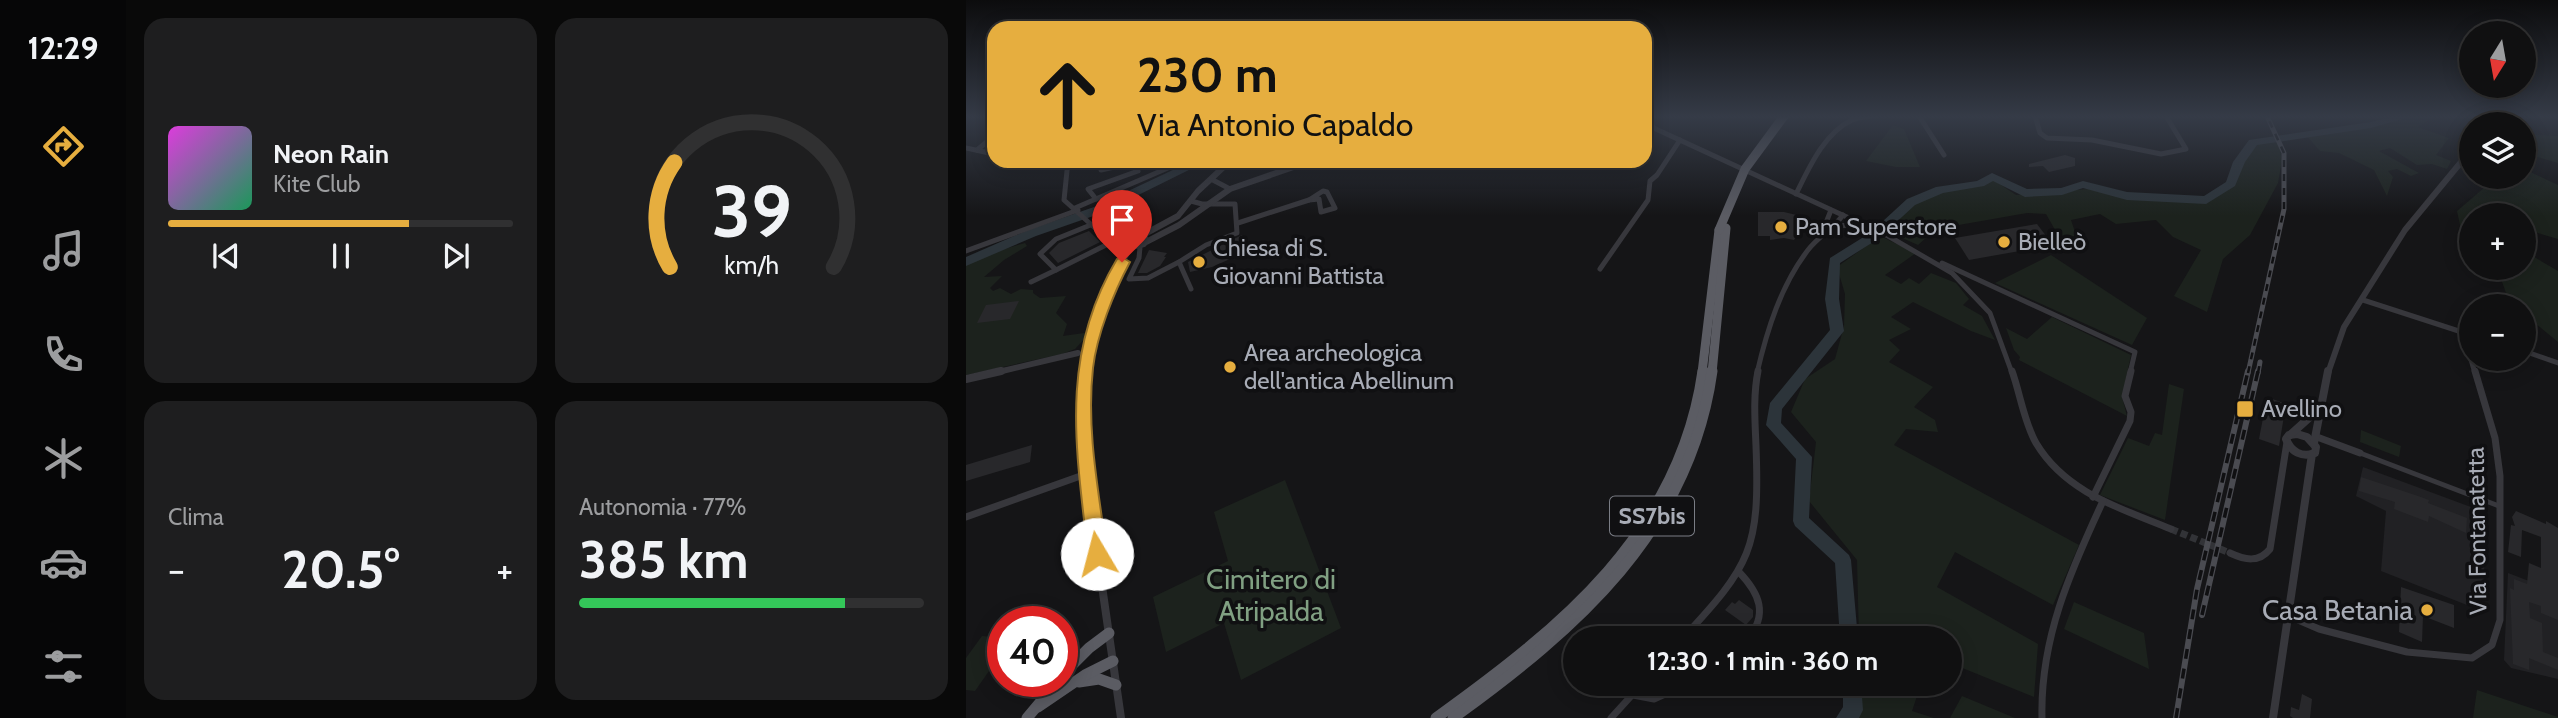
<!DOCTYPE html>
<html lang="it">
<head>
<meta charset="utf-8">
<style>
  body { margin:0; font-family:Cabin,sans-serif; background:#1e1e1f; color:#f1f3f6; height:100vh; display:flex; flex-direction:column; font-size:26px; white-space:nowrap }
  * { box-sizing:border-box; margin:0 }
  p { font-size:23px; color:#9c9d9f }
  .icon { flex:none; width:38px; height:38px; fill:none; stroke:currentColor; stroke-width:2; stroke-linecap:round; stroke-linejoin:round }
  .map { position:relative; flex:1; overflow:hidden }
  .sheet { display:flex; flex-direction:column; gap:18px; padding:18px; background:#090909; width:840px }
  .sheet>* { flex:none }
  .guide { position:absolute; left:21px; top:21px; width:665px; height:147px; border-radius:21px; box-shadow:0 4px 18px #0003,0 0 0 2px #303031; background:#e6ae3f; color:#111; overflow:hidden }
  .needle { width:46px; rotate:191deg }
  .controls { position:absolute; left:1493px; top:21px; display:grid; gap:14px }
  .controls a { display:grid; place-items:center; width:77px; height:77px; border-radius:50%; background:#101011; box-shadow:0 4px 18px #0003,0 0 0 2px #303031; font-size:35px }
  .speed { position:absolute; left:21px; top:606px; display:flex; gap:14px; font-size:35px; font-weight:700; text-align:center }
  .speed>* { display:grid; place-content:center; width:91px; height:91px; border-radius:50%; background:#101011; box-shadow:0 4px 18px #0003,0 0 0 2px #303031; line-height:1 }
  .speed .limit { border:10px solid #d22; background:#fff; color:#111 }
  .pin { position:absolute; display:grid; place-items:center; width:60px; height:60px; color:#fff; margin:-72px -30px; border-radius:50% 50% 50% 0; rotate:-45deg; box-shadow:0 0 7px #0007 }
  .pin .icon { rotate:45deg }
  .me { position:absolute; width:77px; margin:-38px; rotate:352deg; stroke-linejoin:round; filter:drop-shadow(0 0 5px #0008) }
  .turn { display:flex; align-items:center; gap:24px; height:147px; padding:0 35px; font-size:32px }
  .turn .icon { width:91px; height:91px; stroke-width:2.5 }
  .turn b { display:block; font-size:49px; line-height:60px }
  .big { font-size:52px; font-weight:700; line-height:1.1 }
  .sheet .tile { flex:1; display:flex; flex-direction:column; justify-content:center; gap:10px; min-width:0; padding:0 24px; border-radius:21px; background:#1e1e1f }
  .sheet .dial { align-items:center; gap:0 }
  .dial svg { height:182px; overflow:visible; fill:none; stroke:#303031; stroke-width:7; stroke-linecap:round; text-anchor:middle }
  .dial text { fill:#f1f3f6; stroke:none }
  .song { display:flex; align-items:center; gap:21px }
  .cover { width:84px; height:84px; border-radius:10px; background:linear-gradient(135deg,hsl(300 70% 55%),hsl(150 70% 35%)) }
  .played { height:7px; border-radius:4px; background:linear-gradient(90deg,#e6ae3f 70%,#303031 70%) }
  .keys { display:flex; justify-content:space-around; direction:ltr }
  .heat { display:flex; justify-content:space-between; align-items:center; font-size:38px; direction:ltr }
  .charge { height:10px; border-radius:5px; background:linear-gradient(90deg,#34c759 77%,#303031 0) }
  .sheet .tiles { flex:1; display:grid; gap:18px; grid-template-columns:repeat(2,1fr) }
  .trip { position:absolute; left:597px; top:626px; width:399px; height:70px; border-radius:35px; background:#101011; box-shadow:0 4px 18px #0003,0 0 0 2px #303031; font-weight:700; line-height:70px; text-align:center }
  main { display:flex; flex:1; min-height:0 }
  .menu { display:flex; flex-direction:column; width:126px; justify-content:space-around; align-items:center; background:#060607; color:#9c9d9f }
  .menu .icon { width:49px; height:49px }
  .menu .on { color:#e6ae3f }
  .menu b { font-size:32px; color:#f1f3f6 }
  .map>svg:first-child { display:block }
  .built { fill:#212124 }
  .green { fill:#1c221d }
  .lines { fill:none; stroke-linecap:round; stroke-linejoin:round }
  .river { fill:#2c343a; fill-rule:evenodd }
  .building { fill:#28282b }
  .minor-tunnel { stroke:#323337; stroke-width:7; stroke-dasharray:7 3.5; stroke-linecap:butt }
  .pedestrian { stroke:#37373c; stroke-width:5 }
  .minor-far1 { stroke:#37373c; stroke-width:5 }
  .minor { stroke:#37373c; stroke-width:7 }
  .tertiary-far1 { stroke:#37373c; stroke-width:6 }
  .tertiary { stroke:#37373c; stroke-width:8 }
  .trunk-far1 { stroke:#5b5c63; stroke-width:9 }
  .trunk { stroke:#5b5c63; stroke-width:11 }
  .rail-far1-casing { stroke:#4a4b51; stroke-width:5 }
  .rail-casing { stroke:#4a4b51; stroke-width:6 }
  .rail-far1 { stroke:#101012; stroke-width:2.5; stroke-dasharray:7; stroke-linecap:butt }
  .rail { stroke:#101012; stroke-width:3.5; stroke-dasharray:10; stroke-linecap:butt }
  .trunk-bridge { stroke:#5b5c63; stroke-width:9 }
  .route { fill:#e6ae3f; stroke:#967129; stroke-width:2 }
  .poi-dot { fill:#e6ae3f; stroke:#101012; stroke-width:2.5 }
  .labels { text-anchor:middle; stroke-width:7; stroke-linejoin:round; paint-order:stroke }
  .shield { fill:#101012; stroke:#7a7d85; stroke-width:2 }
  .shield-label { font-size:23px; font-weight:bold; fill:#a8acb6 }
  .poi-label { font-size:24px; fill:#a8acb6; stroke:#101012; text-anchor:start }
  .street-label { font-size:24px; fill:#a8acb6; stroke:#101012 }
  .near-park-label { font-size:28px; fill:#80a082; stroke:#101012 }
  .near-poi-label { font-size:28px; fill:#a8acb6; stroke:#101012; text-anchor:end }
</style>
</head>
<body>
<main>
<nav class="menu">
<b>12:29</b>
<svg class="icon on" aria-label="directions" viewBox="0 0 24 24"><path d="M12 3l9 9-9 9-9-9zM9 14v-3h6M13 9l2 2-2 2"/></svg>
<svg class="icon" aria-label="music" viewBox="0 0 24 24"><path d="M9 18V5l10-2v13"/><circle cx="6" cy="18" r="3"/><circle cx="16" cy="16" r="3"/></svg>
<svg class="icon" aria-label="phone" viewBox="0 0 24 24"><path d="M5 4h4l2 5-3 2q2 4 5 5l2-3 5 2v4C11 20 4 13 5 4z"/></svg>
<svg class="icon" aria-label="climate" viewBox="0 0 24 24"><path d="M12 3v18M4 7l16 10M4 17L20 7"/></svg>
<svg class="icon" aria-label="car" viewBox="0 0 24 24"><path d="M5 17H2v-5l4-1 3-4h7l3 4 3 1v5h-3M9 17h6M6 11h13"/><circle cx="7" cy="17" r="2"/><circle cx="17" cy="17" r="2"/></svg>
<svg class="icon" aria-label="filters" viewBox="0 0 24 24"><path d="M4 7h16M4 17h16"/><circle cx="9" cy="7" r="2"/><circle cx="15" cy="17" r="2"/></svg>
</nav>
<section class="sheet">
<div class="tiles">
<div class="tile">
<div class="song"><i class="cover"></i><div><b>Neon Rain</b><p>Kite Club</p></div></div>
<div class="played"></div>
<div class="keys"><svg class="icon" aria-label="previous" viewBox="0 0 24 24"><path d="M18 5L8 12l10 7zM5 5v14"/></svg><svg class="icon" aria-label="pause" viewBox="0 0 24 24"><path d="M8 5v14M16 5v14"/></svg><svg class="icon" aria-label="next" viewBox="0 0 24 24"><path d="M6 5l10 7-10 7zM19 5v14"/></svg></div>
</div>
<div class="tile dial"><svg viewBox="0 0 100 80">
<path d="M14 69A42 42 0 1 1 86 69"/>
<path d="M14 69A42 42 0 0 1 16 23" stroke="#e6ae3f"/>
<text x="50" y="56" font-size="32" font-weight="700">39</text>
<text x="50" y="72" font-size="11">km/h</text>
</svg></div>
<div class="tile"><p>Clima</p>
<div class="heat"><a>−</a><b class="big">20.5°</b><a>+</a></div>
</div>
<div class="tile"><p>Autonomia · 77%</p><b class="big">385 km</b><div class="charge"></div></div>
</div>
</section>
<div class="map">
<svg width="1592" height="718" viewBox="0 0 1592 718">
  <rect width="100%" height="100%" fill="#151517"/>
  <!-- built -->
  <g class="built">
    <polygon points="1397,467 1521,513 1516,611 1415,571 1420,511 1390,496"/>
    <polygon points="1542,573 1592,592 1592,679 1545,668 1538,660"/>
  </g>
  <!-- green -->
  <g class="green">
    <polygon points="1441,116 1469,116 1452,127 1483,138 1470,155 1485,161 1481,169 1466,164 1451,165 1424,148 1413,151 1453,173 1445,176 1431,169 1422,171 1427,177 1421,196 1408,170 1373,153 1354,151 1339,134 1405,125"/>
    <polygon points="927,125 938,129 954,167 930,167 900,161"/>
    <polygon points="1558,134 1592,136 1592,163 1558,153"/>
    <path d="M1312 139 1316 160 1312 183 1284 235 1257 259 1241 312 1208 296 1235 250 1207 237 1190 220 1150 224 1134 214 1105 220 1110 235 1096 242 1080 214 1061 213 970 229 952 245 918 230C935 214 950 200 972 192 990 186 1009 189 1026 179L1050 195 1122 189 1160 198 1239 201 1266 185 1273 166 1289 143Z"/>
    <polygon points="1558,169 1592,185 1592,239 1558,229 1558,215 1505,215 1505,247 1497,239 1491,211 1519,187 1523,177 1558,177"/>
    <polygon points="914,236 950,253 919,275 935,284 943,278 953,284 965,273 990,283 1003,299 997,305 1016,316 1029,340 1005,331 947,302 925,317 945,329 923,340 934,350 923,362 967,387 948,407 969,420 972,432 940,429 928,445 1113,545 1087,605 989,552 971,587 1072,644 1068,697 984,663 984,639 893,639 891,560 843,501 850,442 825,412 839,379 869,359 878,326 879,294 871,267"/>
    <polygon points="59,243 61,246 38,260 18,277 36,276 24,288 27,291 34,288 45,294 55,289 67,290 67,293 74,298 100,296 90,313 101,324 97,336 125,332 109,349 96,354 0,375 0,265 28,252"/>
    <polygon points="1558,251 1592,271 1592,342 1558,314 1558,306 1544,304 1534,276 1526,268 1558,268"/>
    <polygon points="1085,255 1181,318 1166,345 1029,283"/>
    <polygon points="1086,317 1165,355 1156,397 1161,416 1053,360 1054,357 1048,350 1040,328 1061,339"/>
    <polygon points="1203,384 1218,389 1199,520 1134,495 1162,438 1183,446 1189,433 1196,435"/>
    <polygon points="1395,430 1435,446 1433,457 1394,442"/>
    <polygon points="319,480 375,628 275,680 258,623 200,652 187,597 262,561 248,512"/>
    <polygon points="1108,602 1178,633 1183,669 1098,629"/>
    <polygon points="16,636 37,638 37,651 9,691 0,690 0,658"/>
    <polygon points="891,684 955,684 946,711 968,718 890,718"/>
    <polygon points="1511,690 1592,717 1592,718 1507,718"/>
    <polygon points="996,696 1049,718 984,718"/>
  </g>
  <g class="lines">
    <!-- river -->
    <g class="river">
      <polygon points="1430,116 1446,116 1405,128 1291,145 1279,162 1269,186 1240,204 1161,200 1117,188 1096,195 1059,197 1027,181 1018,186 977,193 949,205 912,239 874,263 873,299 878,331 816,409 815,423 846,457 843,518 883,555 885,560 892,639 874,639 869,563 829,526 827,521 830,459 800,425 804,403 864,330 859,299 864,258 904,233 941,199 970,187 1011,181 1026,173 1061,189 1095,188 1117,181 1161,192 1238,196 1260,182 1267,162 1283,140 1405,122"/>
      <polygon points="226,161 241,161 136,213 70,236 0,266 0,257 62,230 128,207"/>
      <polygon points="877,684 895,684 897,710 893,718 870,718 877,707"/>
    </g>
  </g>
  <!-- building -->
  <g class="building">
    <polygon points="1099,155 1109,158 1109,166 1083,172 1077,166 1063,167 1063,164"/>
    <polygon points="792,212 818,212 843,218 828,240 818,238 804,240 804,236 792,236"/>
    <polygon points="1071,224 1087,245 1003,260 989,238"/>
    <polygon points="123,231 134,242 92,263 83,253 93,243"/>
    <polygon points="276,235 284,250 246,267 224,272 222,262"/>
    <polygon points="183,250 201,253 198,257 200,257 194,266 181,273 172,273"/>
    <polygon points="53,301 44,319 11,323 20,305"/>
    <polygon points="1301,397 1320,404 1313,446 1293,439"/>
    <polygon points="66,445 64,462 0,481 0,465"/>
    <polygon points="1395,477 1452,496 1463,500 1462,503 1501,518 1500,533 1463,516 1462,522 1428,509 1429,502 1393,491"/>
    <polygon points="1550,511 1580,524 1580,521 1592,528 1592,620 1575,613 1575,606 1563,602 1564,618 1576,623 1577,652 1592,658 1592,670 1563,658 1563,670 1547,664 1544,588 1548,590 1548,579 1561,584 1563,563 1575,568 1575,537 1556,530 1555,557 1542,552 1545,525 1549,526 1546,517"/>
    <polygon points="1435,587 1488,605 1488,628 1457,616 1456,642 1433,632"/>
    <polygon points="773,600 787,610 787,617 780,625 759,610 766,602 769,604"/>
    <polygon points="1336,694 1346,699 1344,718 1327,718 1324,716 1325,707 1333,710"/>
  </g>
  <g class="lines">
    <!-- minor-tunnel -->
    <polyline class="minor-tunnel" points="1205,529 1264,553"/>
    <!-- pedestrian -->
    <polyline class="pedestrian" points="1394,453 1533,506"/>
    <!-- minor-far1 -->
    <g class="minor-far1">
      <polyline points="681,116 687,127"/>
      <polyline points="953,116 978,155"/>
      <polyline points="1069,116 1074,133 1081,138 1126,140 1195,154 1220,149 1200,116"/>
      <polyline points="679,124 922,236 986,273 1024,313 1046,373"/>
      <polyline points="0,148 28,154"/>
      <polyline points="11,150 28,136"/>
      <polyline points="102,161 98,200 150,247 163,249"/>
      <polyline points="135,170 175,161"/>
      <polyline points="245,179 264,189"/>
      <polygon points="357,191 361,192 369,208 355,212 353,199 343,200"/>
      <path d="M830 194C843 168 858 133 886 120 892 117 900 117 907 116"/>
      <polyline points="130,199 122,189 172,171"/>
      <polyline points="225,201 236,204 269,204 271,233 240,245 213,262 225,289"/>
      <polyline points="109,208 218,161"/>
      <polyline points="272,223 343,200"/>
      <polyline points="127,224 90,239 74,254 90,270 144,243"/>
      <polyline points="868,227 894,223"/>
      <polyline points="856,233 865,210"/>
      <polyline points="140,236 165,239"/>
      <polyline points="174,247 173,258 163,279 182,278 213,262"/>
      <polyline points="0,251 112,210"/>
      <polyline points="976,263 1169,352 1164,373"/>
      <polyline points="634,269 682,200 684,181 691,175 714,140"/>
      <polyline points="65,282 90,270"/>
      <polyline points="1397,300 1505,335"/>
      <polyline points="1497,333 1509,373"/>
      <polyline points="1558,351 1592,363"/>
      <path d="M791 373C801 330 815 285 842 250 852 237 867 229 877 215"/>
    </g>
    <!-- minor -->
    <g class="minor">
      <path d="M1046 371C1054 393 1058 422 1070 443 1100 493 1154 508 1205 529"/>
      <polyline points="1351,437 1394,453"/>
      <polyline points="1127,497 1164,421 1165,412 1159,396 1165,371"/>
      <polyline points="0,517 120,474"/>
      <path d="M1264 553C1279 560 1293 563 1304 549L1321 442"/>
      <path d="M773 572C794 594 802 614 782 639"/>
      <polyline points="1323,616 1353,629 1441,652 1506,658 1526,645 1534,620 1534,476 1529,438 1509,371"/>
      <path d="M716 639C785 565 794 549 790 446 789 421 787 396 792 371"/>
      <polyline points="667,695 688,699 721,684"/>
      <polyline points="645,718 676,684"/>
      <path d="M1076 718C1074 639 1104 572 1137 501"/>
    </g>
    <!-- tertiary-far1 -->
    <g class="tertiary-far1">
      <polyline points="1527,124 1539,116"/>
      <polyline points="175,236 212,216 232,191 264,161"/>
      <polygon points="172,237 179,238 178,244 161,248 160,243"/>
      <polyline points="180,242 213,225 264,189 345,161"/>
      <polyline points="123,350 141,291 163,249"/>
      <polyline points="28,373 112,353"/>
      <polyline points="120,373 122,354"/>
      <polyline points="1362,373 1378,327 1439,230 1505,150"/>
    </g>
    <!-- tertiary -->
    <g class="tertiary">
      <polyline points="120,371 116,414 119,468 155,718"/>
      <polyline points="0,379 35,371"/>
      <path d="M1331 434 1341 437 1350 447 1349 453C1336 458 1325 452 1320 439L1323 435Z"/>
      <polyline points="1324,435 1354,408"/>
      <polyline points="1348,443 1362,371"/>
      <polyline points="1307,718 1346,454"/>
    </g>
    <!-- trunk-far1 -->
    <g class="trunk-far1">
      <polyline points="736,373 753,230"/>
      <polyline points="746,373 760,228"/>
    </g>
    <!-- trunk -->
    <g class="trunk">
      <polyline points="96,675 123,648 143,633"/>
      <polyline points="113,682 133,679 150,685"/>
      <polyline points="72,707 119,675 147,661"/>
      <polyline points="61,718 92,681"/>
      <path d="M470 718C595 628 714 533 737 371"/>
      <path d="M487 718C610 629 724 531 746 371"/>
    </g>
    <defs>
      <g id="rail-far1">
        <polyline points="1282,373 1318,209 1318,153 1301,116"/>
        <polyline points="1292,373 1294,362"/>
      </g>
      <g id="rail">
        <polyline points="1236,615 1292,371"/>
        <polyline points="1210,718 1231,589 1282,371"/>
      </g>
    </defs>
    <!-- rail-far1 casing -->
    <use href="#rail-far1" class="rail-far1-casing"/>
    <!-- rail casing -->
    <use href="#rail" class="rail-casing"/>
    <!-- rail-far1 -->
    <use href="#rail-far1" class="rail-far1"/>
    <!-- rail -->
    <use href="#rail" class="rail"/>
    <!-- trunk-bridge -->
    <polyline class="trunk-bridge" points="753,230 779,169 818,116"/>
  </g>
  <!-- sky -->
  <linearGradient id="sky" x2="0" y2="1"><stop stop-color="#0c0c0d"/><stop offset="0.54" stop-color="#353b47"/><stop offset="1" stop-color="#353b47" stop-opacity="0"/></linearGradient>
  <rect width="1592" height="216" fill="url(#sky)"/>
  <!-- route -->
  <path class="route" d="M156 257 164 262C148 292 131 334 127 368 120 430 133 493 141 554L138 560 131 563 124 560 122 554C110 448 93 356 151 259Z"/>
  <!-- markers -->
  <g class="poi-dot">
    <circle cx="815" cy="227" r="7"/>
    <circle cx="1038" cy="242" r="7"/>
    <circle cx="233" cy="262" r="7"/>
    <circle cx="264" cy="367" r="7"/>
    <rect x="1270" y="400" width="18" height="18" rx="3.5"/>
    <circle cx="1461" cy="610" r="7"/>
  </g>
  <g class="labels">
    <!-- shield labels -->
    <rect class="shield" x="644" y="496.5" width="84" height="39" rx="5"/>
    <g class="shield-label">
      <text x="686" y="524">SS7bis</text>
    </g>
    <!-- poi labels -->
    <g class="poi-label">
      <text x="829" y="235">Pam Superstore</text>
      <text x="1052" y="250">Bielleò</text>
      <text x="247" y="256">Chiesa di S.<tspan x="247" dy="28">Giovanni Battista</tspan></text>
      <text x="278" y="361">Area archeologica<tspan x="278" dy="28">dell'antica Abellinum</tspan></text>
      <text x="1295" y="417">Avellino</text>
    </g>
    <!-- street labels -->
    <g class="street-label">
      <text transform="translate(1511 531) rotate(-91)" y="8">Via Fontanatetta</text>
    </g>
    <!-- near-park labels -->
    <g class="near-park-label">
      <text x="305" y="589">Cimitero di<tspan x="305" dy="32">Atripalda</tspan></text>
    </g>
    <!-- near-poi labels -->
    <g class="near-poi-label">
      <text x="1447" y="620">Casa Betania</text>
    </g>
  </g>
</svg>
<div class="controls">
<a><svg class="needle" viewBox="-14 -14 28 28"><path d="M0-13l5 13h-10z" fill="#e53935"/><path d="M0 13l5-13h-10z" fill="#9c9d9f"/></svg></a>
<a><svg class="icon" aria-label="layers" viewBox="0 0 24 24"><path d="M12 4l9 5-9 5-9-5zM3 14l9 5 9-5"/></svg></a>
<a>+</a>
<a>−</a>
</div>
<div class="speed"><div class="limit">40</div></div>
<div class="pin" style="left:156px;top:262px;background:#d93025"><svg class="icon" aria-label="arrive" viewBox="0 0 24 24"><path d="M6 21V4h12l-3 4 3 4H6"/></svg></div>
<svg class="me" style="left:131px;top:554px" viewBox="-20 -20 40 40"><circle r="19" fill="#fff"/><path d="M0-13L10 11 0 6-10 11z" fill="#e6ae3f"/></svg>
<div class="trip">12:30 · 1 min · 360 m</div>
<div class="guide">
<div class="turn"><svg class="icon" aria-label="ahead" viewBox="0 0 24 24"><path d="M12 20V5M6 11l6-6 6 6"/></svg><div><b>230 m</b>Via Antonio Capaldo</div></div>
</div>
</div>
</main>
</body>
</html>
